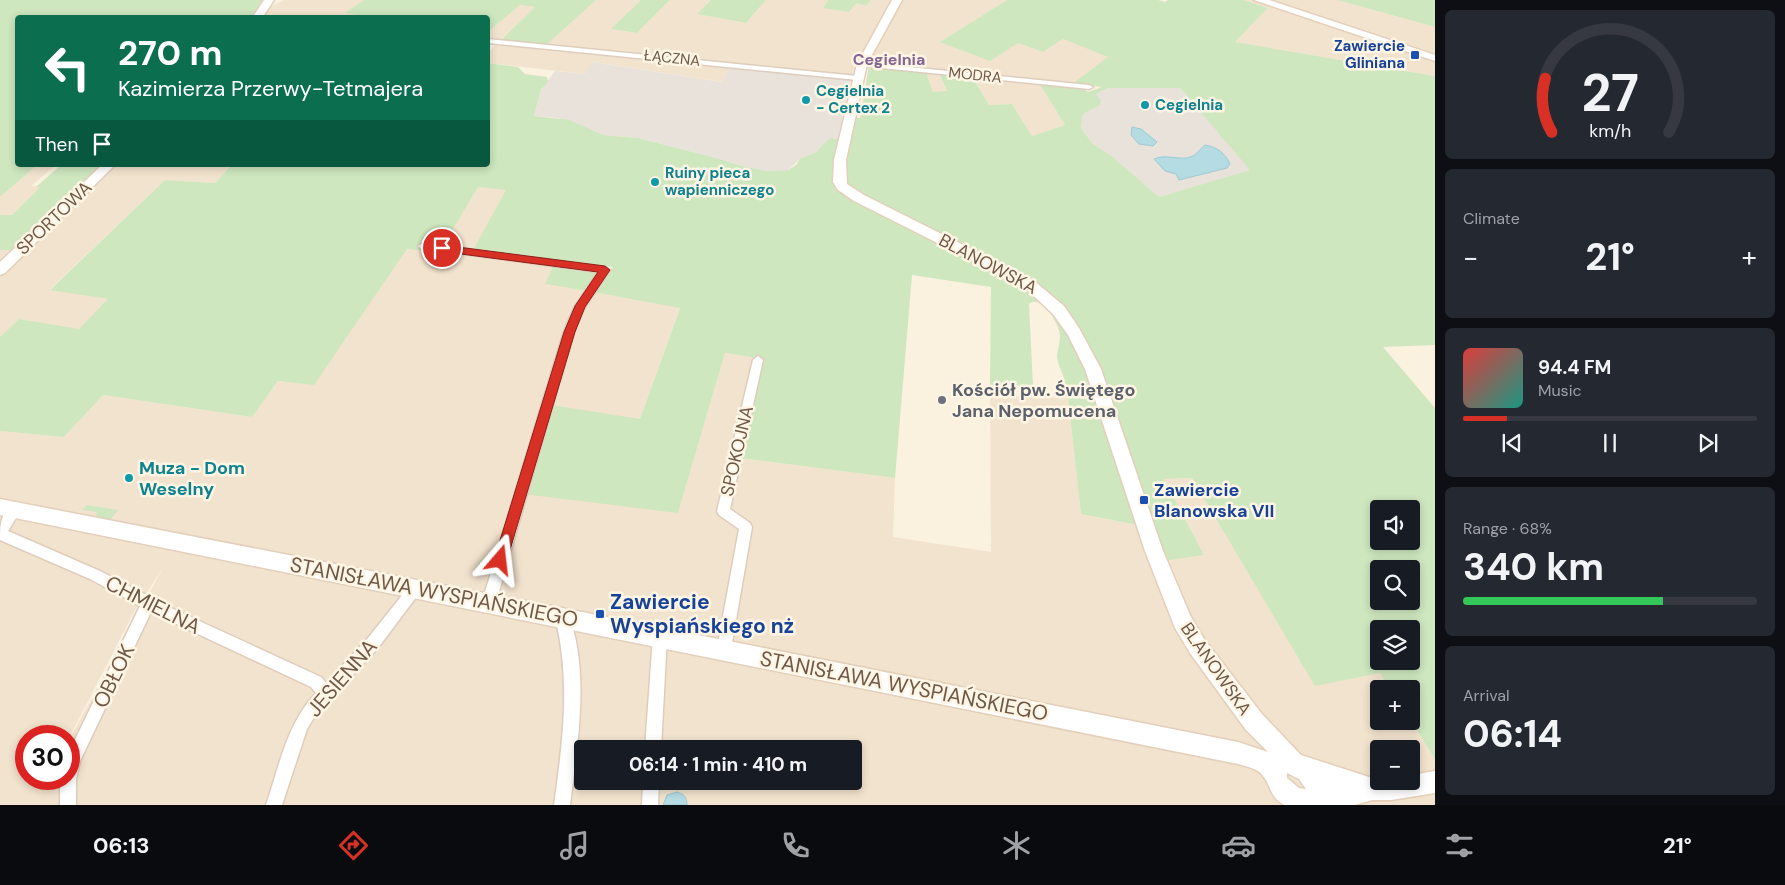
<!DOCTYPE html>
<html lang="en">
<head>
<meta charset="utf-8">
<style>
  body { margin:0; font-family:"DM Sans",sans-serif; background:#242831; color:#f1f3f6; height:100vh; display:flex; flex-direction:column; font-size:19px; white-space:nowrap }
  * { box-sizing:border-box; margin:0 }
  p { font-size:16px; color:#9ea1a6 }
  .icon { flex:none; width:28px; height:28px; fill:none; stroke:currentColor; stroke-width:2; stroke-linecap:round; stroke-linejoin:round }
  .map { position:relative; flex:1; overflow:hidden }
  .side { display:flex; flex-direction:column; gap:10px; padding:10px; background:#0d0f14; width:350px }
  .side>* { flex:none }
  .banner { position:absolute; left:15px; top:15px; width:475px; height:152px; border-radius:5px; box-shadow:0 2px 8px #0003; background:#0b6e4f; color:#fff; overflow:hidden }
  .buttons { position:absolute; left:1370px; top:500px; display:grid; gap:10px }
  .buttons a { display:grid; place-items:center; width:50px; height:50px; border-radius:5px; background:#171b24; box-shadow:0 2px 8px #0003; font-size:25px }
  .speed { position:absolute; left:15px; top:725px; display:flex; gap:10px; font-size:25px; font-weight:700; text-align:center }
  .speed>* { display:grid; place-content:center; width:65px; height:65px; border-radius:50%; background:#171b24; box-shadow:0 2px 8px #0003; line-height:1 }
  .speed .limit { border:8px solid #d22; background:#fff; color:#111 }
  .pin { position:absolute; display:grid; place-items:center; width:42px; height:42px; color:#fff; margin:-21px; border:2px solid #fff; border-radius:50%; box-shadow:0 1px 5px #0007 }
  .me { position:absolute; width:55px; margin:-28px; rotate:17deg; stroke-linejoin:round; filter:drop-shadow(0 0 4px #0008) }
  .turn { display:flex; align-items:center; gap:18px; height:105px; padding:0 20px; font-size:22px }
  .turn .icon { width:65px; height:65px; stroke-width:2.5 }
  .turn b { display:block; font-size:35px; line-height:42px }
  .then { display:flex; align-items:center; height:48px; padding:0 20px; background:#0003; gap:10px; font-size:19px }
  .big { font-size:38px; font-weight:700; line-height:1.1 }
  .side .card { flex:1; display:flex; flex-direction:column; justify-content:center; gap:8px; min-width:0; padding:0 18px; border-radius:8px; background:#242831 }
  .side .dial { align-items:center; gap:0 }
  .dial svg { height:130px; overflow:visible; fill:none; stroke:#363941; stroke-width:7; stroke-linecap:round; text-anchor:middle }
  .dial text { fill:#f1f3f6; stroke:none }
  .song { display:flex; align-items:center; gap:15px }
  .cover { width:60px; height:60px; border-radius:8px; background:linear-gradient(135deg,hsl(0 70% 55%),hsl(170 70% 35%)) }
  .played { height:5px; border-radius:2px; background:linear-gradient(90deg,#d93025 15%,#363941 15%) }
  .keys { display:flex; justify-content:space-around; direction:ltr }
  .heat { display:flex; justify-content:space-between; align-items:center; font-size:28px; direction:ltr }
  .charge { height:8px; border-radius:4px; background:linear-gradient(90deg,#34c759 68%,#363941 0) }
  .trip { position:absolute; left:574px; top:740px; width:288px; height:50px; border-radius:5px; background:#171b24; box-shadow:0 2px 8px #0003; font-weight:700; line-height:50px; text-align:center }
  .tabs { display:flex; height:80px; justify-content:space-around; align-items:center; background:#090b0e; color:#9ea1a6 }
  .tabs .icon { width:35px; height:35px }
  .tabs .selected { color:#d93025 }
  .tabs b { font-size:22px; color:#f1f3f6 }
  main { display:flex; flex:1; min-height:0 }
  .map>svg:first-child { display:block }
  .residential { fill:#f2e3ce; fill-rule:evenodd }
  .industrial { fill:#e9e2db }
  .green { fill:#cee7bf; fill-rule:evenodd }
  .water { fill:#b5dbe3; stroke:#9ccad5 }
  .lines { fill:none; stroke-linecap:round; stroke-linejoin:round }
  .street-casing { stroke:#decdbc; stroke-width:3 }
  .secondary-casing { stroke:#e3cfba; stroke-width:3 }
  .street { fill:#fff; fill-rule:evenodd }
  .secondary { fill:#fff; fill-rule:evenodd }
  .route { fill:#d93025; stroke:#8d1f18 }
  .transit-dot { fill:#1a4fb4; stroke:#fef5e5; stroke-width:2 }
  .culture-dot { fill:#0f9aa8; stroke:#fef5e5; stroke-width:2 }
  .worship-dot { fill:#6b7280; stroke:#fef5e5; stroke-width:2 }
  .labels { text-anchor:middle; stroke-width:5; stroke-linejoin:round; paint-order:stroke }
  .far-transit-label { font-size:15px; font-weight:bold; fill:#164399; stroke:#fef5e5; text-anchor:end }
  .far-street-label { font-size:15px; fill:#705848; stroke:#fef5e5 }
  .far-culture-label { font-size:15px; font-weight:bold; fill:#0d838f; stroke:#fef5e5; text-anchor:start }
  .far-neighbourhood-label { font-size:16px; font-weight:bold; fill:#856494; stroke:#fef5e5 }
  .street-label { font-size:18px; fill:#705848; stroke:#fef5e5 }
  .worship-label { font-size:18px; font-weight:bold; fill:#5b616d; stroke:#fef5e5; text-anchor:start }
  .culture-label { font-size:18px; font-weight:bold; fill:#0d838f; stroke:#fef5e5; text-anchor:start }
  .transit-label { font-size:18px; font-weight:bold; fill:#164399; stroke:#fef5e5; text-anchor:start }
  .near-street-label { font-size:21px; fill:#705848; stroke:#fef5e5 }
  .near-transit-label { font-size:21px; font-weight:bold; fill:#164399; stroke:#fef5e5; text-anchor:start }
</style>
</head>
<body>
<main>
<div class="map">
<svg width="1435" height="805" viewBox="0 0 1435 805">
  <rect width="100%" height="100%" fill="#fbf1df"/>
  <!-- residential -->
  <g class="residential">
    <polygon points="284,0 364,0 346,13 380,17 261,18 267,9"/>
    <polygon points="596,0 641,0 612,29 637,33 670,0 711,0 698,14 746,23 766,0 828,0 823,7 856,3 866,6 871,0 1007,0 940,42 1018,43 1043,52 1063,39 1109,57 1072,84 1039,83 1065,125 1032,136 1012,104 989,105 971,74 855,65 852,76 731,65 723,82 593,62 585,74 488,63 488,53 495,45 488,44 488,32 520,5 536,7 498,42 542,47"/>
    <polygon points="1244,0 1337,0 1435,27 1435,76 1234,42 1268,8"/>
    <polygon points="926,72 939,73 947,92 933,92"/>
    <polygon points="37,165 56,165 31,186 40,187 12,215 0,215 0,197"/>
    <polygon points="116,165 232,165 215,183 165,180 50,289 109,299 79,330 19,319 0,337 0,250 26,250"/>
    <path d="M478 187 507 189 470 256 553 267 546 284 680 307 640 419 678 513 725 353 754 357 732 457 895 478 893 537 991 552 990 395 1068 398 1081 514 1138 525 1204 555 1164 479 1192 478 1251 574 1380 673 1390 689H1379V721H1411L1435 759V805H0V431L64 437 103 395 252 417 278 381 314 384 407 249 439 253ZM164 566 69 740V779H26V736H69V738L133 614ZM582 749H852V781H582ZM1379 749H1411V781H1379Z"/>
  </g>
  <!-- industrial -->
  <g class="industrial">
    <polygon points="592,62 722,82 731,65 851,80 838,139 834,138 815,153 801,158 788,170 767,171 738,165 720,159 638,138 603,135 558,118 534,116 541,89 555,71 585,74"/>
    <polygon points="1108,88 1180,88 1251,170 1159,197 1113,157 1092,143 1081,128 1083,114 1100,105 1095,94"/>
  </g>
  <!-- green -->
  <g class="green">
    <polygon points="0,0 263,0 252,17 18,18 18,165 37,165 0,197"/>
    <polygon points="364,0 596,0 546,45 500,41 535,7 520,5 488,32 488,18 380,18 345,13"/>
    <polygon points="641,0 670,0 637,33 611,29"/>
    <polygon points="711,0 766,0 746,23 697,14"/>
    <polygon points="828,0 871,0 866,6 856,3 849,12 823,8"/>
    <path d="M1007 0H1158L1165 2 1168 0H1244L1268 8 1235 42 1435 76V345L1383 347 1435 408V759L1411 721V689H1390L1380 673 1315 686 1192 478 1164 479 1204 555 1163 561 1095 356C1081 324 1054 294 1023 275L865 196 847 183C843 162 850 139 854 118H860L869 66 926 72 933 92 947 91 939 73 972 76 989 105 1012 104 1032 136 1065 125 1039 83 1079 87 1088 92 1102 87 1072 84 1108 57 1063 39 1043 52 1018 43 990 61 940 42ZM1108 88H1180L1250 170 1159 197 1113 157 1092 143 1081 128 1083 114 1100 105 1101 101 1096 94ZM1379 509H1411V541H1379ZM1379 569H1411V601H1379ZM1379 629H1411V661H1379Z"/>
    <polygon points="1337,0 1435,0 1435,27"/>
    <path d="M488 63 518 67 525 74 547 77 548 82 541 89 534 116 570 120 603 135 638 138 720 159 738 165 767 171 788 170 796 165 801 158 815 153 830 138 838 139 834 179 1033 290 1064 324 1092 384 1085 387H1065C1066 376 1058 368 1057 357 1057 348 1062 340 1059 330 1056 320 1041 294 1029 304L1033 386 990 385 991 287 912 275 895 478 740 458 763 359 725 353 678 513 523 494 551 405 640 419 680 308 593 292 613 267 473 250 506 190 478 187 439 253 407 249 314 385 278 381 252 417 103 395 64 437 0 431V337L19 319 79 329 108 299 50 290 165 180 215 183 232 165H488Z"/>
    <polygon points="61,165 105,165 17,250 0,250 0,215 12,215 40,187 36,187"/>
    <polygon points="553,267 595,271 598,273 587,291 545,284"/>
    <polygon points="1068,398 1091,399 1097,404 1138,525 1081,514"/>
    <polygon points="87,505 118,510 110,520 96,518 97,512 82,510"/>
  </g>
  <!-- water -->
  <g class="water">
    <polygon points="1132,127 1141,129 1157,142 1153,146 1139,144 1131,135"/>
    <path d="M1205 145C1217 147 1225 153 1230 164L1227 168 1179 180 1176 174 1165 171 1154 159C1167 153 1181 162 1193 156 1198 153 1201 148 1205 145Z"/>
    <path d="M677 792C684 794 687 797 687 805H663L667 795Z"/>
  </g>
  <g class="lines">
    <defs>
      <g id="street">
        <polygon points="488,39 857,76 861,78 857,80 488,43"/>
        <polygon points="859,62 1089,85 1093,87 1089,89 862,66 859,66"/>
        <polygon points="423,243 605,267 610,270 585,307 574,331 496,602 494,606 489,608 484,606 482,602 564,331 575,306 598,272 420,248 418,246"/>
        <polygon points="758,356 763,360 730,509 750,523 752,527 731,649 729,654 724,656 719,654 717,649 739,529 719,515 717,511 753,360"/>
        <path d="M15 505 19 506 21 510 8 531 100 571 171 608 321 677 326 683 368 638 411 584 416 582 421 584 423 588 378 648 317 713 307 729 282 805H266C279 767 287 723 316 693L311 687 151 612 80 761 76 779V805H60V779H69V752L140 606 90 579 0 540C0 527 0 510 15 505Z"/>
        <path d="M562 611 567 612C591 667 577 748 570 805H554C563 741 571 680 555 617L557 612Z"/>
        <polygon points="660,629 665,631 667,636 661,749 645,749 653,636 655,631"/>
        <polygon points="643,781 659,781 658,805 642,805"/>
      </g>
      <g id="secondary">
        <polygon points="264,0 274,0 262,18 252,18"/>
        <path d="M892 0H902L867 64 846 160 847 184 864 195 1033 280 1064 306 1079 328 1101 369 1163 551 1190 615 1204 639 1262 714 1301 755 1372 778H1379V781H1411V775L1435 771V793L1391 800H1372L1355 805H1284C1269 796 1272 787 1263 776 1258 768 1247 767 1238 764L0 515V499L562 608 1238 742 1268 752 1246 730 1190 653 1175 628 1145 551 1085 369 1068 335 1053 314 1023 286 854 201 838 190 833 182 834 160 857 64ZM1287 773 1299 779 1306 789 1299 788 1287 778Z"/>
        <polygon points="1254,0 1269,0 1435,55 1435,61"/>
        <polygon points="102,165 115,165 5,273 0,275 0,262"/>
      </g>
    </defs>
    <!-- street casing -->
    <use href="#street" class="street-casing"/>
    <!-- secondary casing -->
    <use href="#secondary" class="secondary-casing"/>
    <!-- street -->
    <use href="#street" class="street"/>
    <!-- secondary -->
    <use href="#secondary" class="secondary"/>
  </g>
  <!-- route -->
  <polygon class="route" points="442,245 605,266 610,270 585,307 575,332 507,560 505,565 500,566 496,565 494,560 564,332 575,306 598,272 438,251 438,246"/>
  <!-- markers -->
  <g class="transit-dot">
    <rect x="1410" y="50" width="10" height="10" rx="2.5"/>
    <rect x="1139" y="495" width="10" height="10" rx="2.5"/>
    <rect x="595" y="609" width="10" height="10" rx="2.5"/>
  </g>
  <g class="culture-dot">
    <circle cx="806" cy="100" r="5"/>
    <circle cx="1145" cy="105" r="5"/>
    <circle cx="655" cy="182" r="5"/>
    <circle cx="129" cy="478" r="5"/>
  </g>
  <circle class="worship-dot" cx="942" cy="400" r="5"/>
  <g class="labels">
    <!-- far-transit labels -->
    <g class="far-transit-label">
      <text x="1405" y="51">Zawiercie<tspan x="1405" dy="17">Gliniana</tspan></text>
    </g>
    <!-- far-street labels -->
    <g class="far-street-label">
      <text transform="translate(672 58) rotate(6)" y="5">ŁĄCZNA</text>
      <text transform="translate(975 75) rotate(6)" y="5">MODRA</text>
    </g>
    <!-- far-culture labels -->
    <g class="far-culture-label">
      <text x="816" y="96">Cegielnia<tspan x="816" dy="17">- Certex 2</tspan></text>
      <text x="1155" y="110">Cegielnia</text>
      <text x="665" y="178">Ruiny pieca<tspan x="665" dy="17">wapienniczego</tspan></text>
    </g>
    <!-- far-neighbourhood labels -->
    <g class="far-neighbourhood-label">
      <text x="889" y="65">Cegielnia</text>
    </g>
    <!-- street labels -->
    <g class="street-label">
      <text transform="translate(54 218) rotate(-44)" y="6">SPORTOWA</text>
      <text transform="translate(988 264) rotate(28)" y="6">BLANOWSKA</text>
      <text transform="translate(737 451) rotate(-77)" y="6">SPOKOJNA</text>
      <text transform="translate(1216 669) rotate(55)" y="6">BLANOWSKA</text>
    </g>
    <!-- worship labels -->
    <g class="worship-label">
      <text x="952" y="396">Kościół pw. Świętego<tspan x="952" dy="21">Jana Nepomucena</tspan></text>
    </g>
    <!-- culture labels -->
    <g class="culture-label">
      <text x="139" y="474">Muza - Dom<tspan x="139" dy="21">Weselny</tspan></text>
    </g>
    <!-- transit labels -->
    <g class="transit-label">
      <text x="1154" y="496">Zawiercie<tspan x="1154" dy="21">Blanowska VII</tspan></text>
    </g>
    <!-- near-street labels -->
    <g class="near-street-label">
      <text transform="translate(434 592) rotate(11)" y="7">STANISŁAWA WYSPIAŃSKIEGO</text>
      <text transform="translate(153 605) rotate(27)" y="7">CHMIELNA</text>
      <text transform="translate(114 676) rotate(-64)" y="7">OBŁOK</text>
      <text transform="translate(342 678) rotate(-49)" y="7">JESIENNA</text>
      <text transform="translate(904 686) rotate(11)" y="7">STANISŁAWA WYSPIAŃSKIEGO</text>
    </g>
    <!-- near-transit labels -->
    <g class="near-transit-label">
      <text x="610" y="609">Zawiercie<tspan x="610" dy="24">Wyspiańskiego nż</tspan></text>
    </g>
  </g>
</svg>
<div class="buttons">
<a><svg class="icon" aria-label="sound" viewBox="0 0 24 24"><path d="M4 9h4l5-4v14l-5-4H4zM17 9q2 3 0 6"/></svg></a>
<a><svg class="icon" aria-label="search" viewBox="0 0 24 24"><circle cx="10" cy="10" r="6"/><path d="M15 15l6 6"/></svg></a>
<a><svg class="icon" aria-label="layers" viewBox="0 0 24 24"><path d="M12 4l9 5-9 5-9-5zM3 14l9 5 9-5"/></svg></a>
<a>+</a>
<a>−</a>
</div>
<div class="speed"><div class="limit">30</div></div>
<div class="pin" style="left:442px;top:248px;background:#d93025"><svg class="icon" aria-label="arrive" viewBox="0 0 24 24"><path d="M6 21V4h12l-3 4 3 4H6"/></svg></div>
<svg class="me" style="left:500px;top:560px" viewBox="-20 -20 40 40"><path d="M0-17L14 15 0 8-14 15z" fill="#d93025" stroke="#fff" stroke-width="4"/></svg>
<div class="trip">06:14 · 1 min · 410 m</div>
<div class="banner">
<div class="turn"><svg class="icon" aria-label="left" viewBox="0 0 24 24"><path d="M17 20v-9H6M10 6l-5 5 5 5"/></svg><div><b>270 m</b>Kazimierza Przerwy-Tetmajera</div></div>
<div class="then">Then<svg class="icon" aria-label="arrive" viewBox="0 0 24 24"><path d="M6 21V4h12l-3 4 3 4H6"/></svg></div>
</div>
</div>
<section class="side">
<div class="card dial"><svg viewBox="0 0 100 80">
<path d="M14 69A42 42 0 1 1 86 69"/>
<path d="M14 69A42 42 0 0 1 10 36" stroke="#d93025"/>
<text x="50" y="56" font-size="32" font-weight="700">27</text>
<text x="50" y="72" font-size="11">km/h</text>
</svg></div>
<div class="card"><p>Climate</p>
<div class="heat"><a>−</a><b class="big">21°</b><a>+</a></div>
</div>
<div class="card">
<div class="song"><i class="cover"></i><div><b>94.4 FM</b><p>Music</p></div></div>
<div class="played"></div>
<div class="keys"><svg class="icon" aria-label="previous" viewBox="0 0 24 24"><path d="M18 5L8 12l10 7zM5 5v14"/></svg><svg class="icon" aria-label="pause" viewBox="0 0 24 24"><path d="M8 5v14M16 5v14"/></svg><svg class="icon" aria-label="next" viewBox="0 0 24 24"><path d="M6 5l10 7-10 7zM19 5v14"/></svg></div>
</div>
<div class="card"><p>Range · 68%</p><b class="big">340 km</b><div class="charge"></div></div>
<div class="card"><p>Arrival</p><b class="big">06:14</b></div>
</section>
</main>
<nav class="tabs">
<b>06:13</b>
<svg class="icon selected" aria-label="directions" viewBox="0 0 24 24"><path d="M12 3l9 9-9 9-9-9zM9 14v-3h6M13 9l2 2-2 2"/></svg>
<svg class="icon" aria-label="music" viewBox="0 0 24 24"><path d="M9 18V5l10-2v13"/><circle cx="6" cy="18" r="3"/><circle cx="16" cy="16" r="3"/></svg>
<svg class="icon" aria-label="phone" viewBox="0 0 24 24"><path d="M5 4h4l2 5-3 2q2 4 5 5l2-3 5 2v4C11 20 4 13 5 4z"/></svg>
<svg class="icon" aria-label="climate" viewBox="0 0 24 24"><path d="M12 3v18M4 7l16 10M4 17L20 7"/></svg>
<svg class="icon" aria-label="car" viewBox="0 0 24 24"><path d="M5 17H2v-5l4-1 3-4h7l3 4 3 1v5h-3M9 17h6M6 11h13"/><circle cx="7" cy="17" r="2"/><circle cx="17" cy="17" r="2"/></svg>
<svg class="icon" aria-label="filters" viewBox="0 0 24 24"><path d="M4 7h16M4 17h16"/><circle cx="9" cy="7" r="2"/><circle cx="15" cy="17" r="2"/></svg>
<b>21°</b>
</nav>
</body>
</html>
